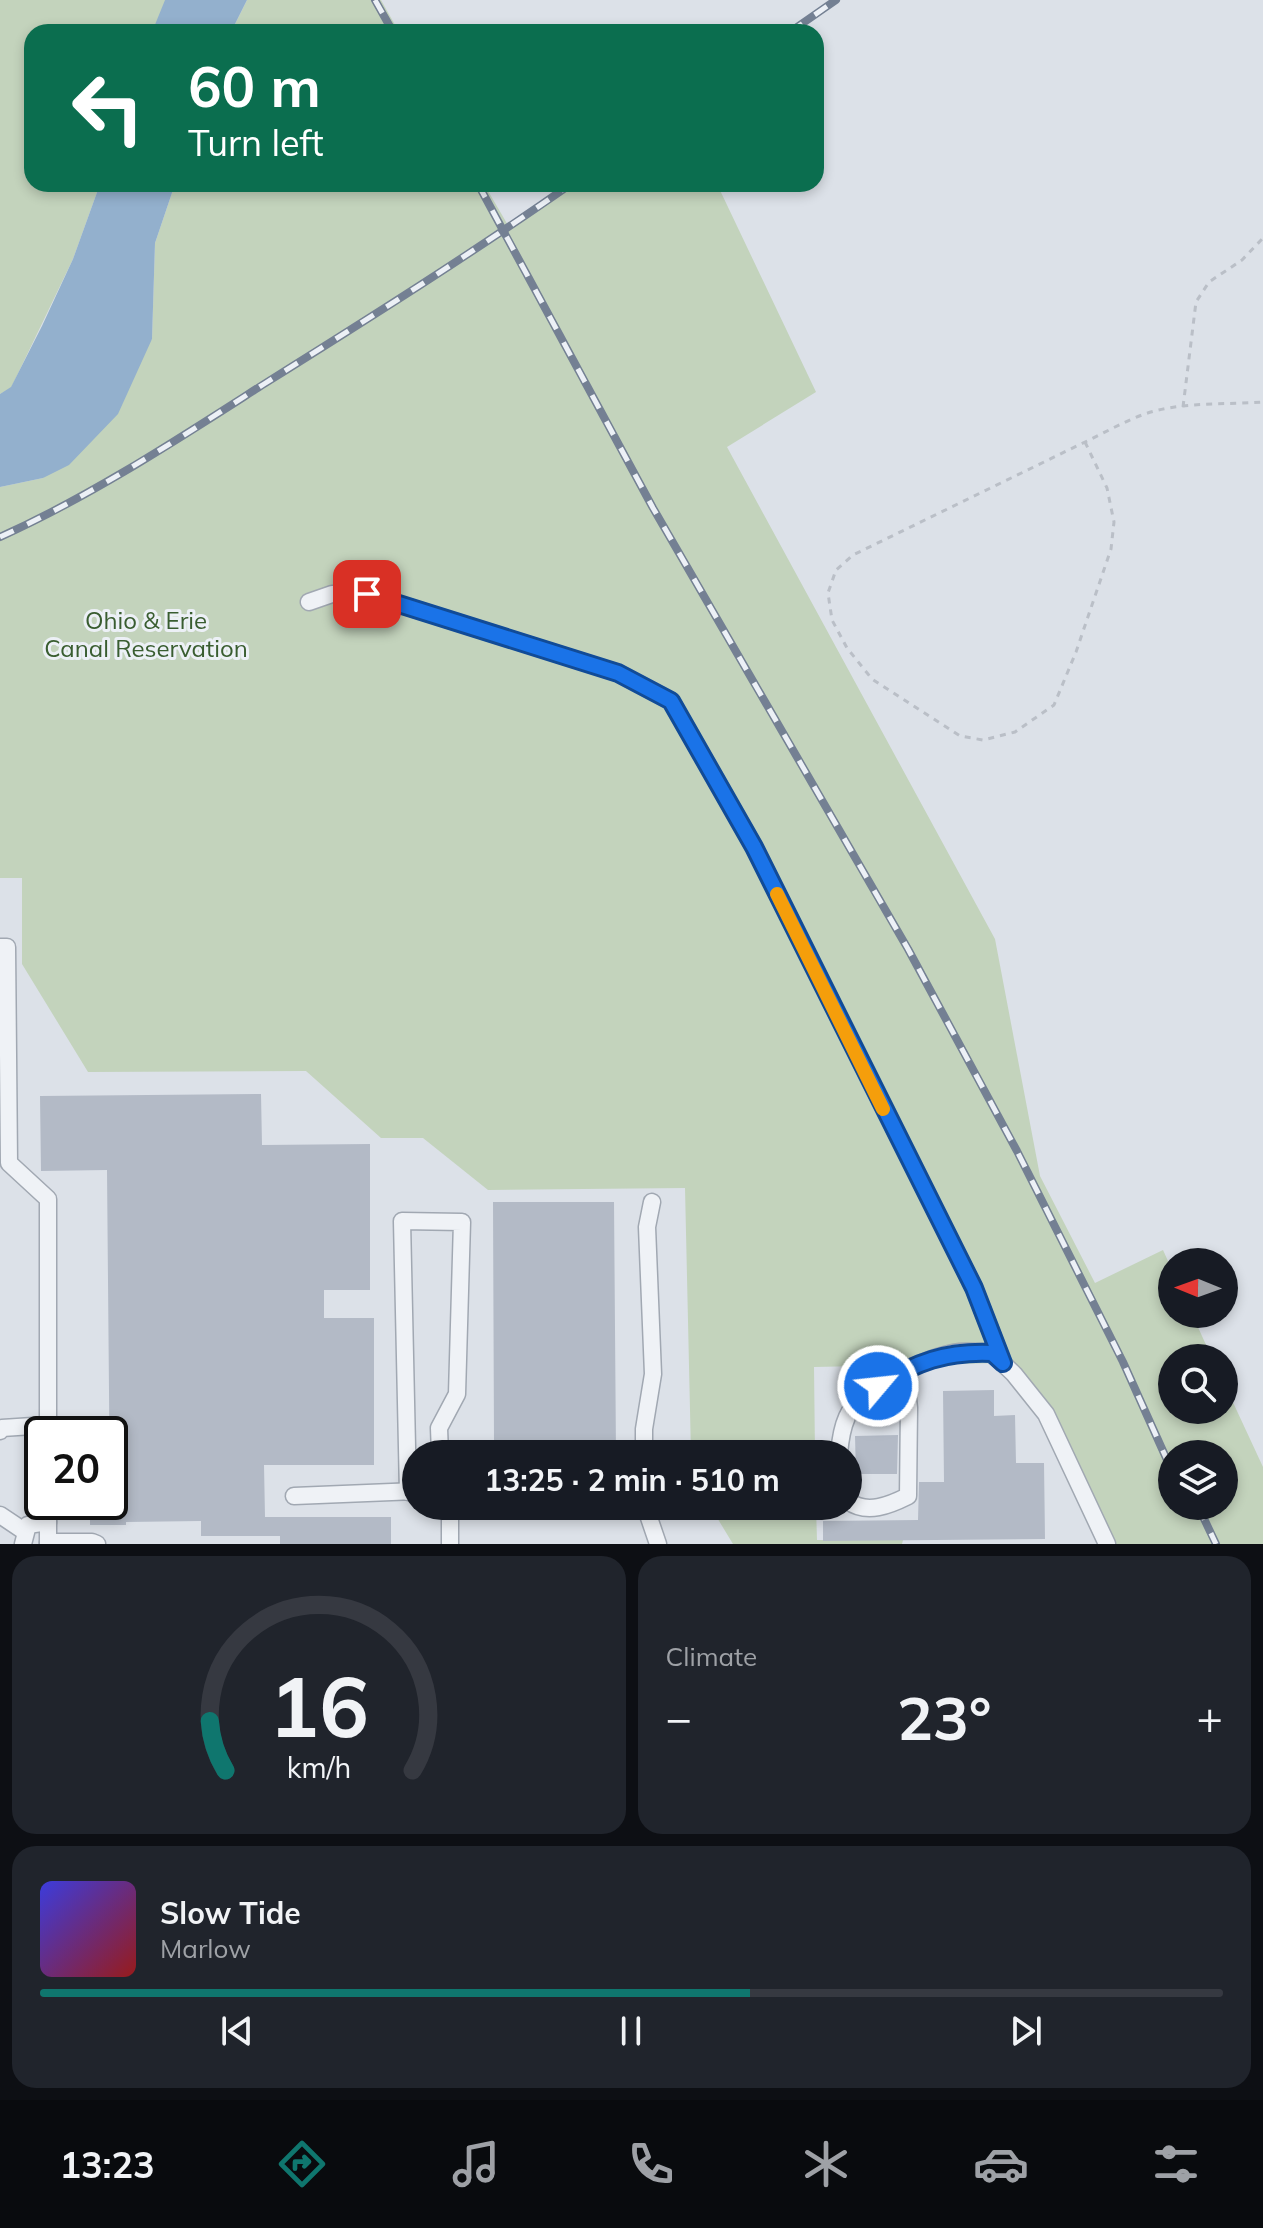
<!DOCTYPE html>
<html lang="en">
<head>
<meta charset="utf-8">
<style>
  body { margin:0; font-family:Mulish,sans-serif; background:#20242c; color:#f1f3f6; height:100vh; display:flex; flex-direction:column; font-size:30px; white-space:nowrap }
  * { box-sizing:border-box; margin:0 }
  p { font-size:26px; color:#9ea1a6 }
  .icon { flex:none; width:44px; height:44px; fill:none; stroke:currentColor; stroke-width:2; stroke-linecap:round; stroke-linejoin:round }
  .map { position:relative; height:1544px; overflow:hidden }
  .details { display:flex; flex-direction:column; gap:12px; padding:12px; background:#0d0f14; flex:1 }
  .details>* { flex:none }
  .banner { position:absolute; left:24px; top:24px; width:800px; height:168px; border-radius:24px; box-shadow:0 4px 12px #0003; background:#0b6e4f; color:#fff; overflow:hidden }
  .needle { width:52px; rotate:271deg }
  .tools { position:absolute; left:1158px; top:1248px; display:grid; gap:16px }
  .tools a { display:grid; place-items:center; width:80px; height:80px; border-radius:50%; background:#171b24; box-shadow:0 4px 12px #0003; font-size:40px }
  .speed { position:absolute; left:24px; top:1416px; display:flex; gap:16px; font-size:40px; font-weight:700; text-align:center }
  .speed>* { display:grid; place-content:center; width:104px; height:104px; border-radius:50%; background:#171b24; box-shadow:0 4px 12px #0003; line-height:1 }
  .speed .limit { border:4px solid #111; border-radius:12px; background:#fff; color:#111 }
  .pin { position:absolute; display:grid; place-items:center; width:68px; height:68px; color:#fff; margin:-34px; border-radius:16px; box-shadow:0 4px 12px #0006 }
  .me { position:absolute; width:88px; margin:-44px; rotate:62deg; stroke-linejoin:round; filter:drop-shadow(0 0 6px #0008) }
  .turn { display:flex; align-items:center; gap:28px; height:168px; padding:0 32px; font-size:36px }
  .turn .icon { width:104px; height:104px; stroke-width:2.5 }
  .turn b { display:block; font-size:56px; line-height:68px }
  .big { font-size:60px; font-weight:700; line-height:1.1 }
  .details .tile { flex:1; display:flex; flex-direction:column; justify-content:center; gap:12px; min-width:0; padding:0 28px; border-radius:24px; background:#20242c }
  .details .dial { align-items:center; gap:0 }
  .dial svg { height:208px; overflow:visible; fill:none; stroke:#363941; stroke-width:7; stroke-linecap:round; text-anchor:middle }
  .dial text { fill:#f1f3f6; stroke:none }
  .song { display:flex; align-items:center; gap:24px }
  .cover { width:96px; height:96px; border-radius:12px; background:linear-gradient(135deg,hsl(240 70% 55%),hsl(0 70% 35%)) }
  .played { height:8px; border-radius:4px; background:linear-gradient(90deg,#0f766e 60%,#363941 60%) }
  .keys { display:flex; justify-content:space-around; direction:ltr }
  .heat { display:flex; justify-content:space-between; align-items:center; font-size:44px; direction:ltr }
  .details .tiles { flex:1; display:grid; gap:12px; grid-template-columns:1fr 1fr }
  .tile:last-child { grid-column:span 2 }
  .trip { position:absolute; left:402px; top:1440px; width:460px; height:80px; border-radius:40px; background:#171b24; box-shadow:0 4px 12px #0003; font-weight:700; line-height:80px; text-align:center }
  .tab-bar { display:flex; height:128px; justify-content:space-around; align-items:center; background:#090b0e; color:#9ea1a6 }
  .tab-bar .icon { width:56px; height:56px }
  .tab-bar .active { color:#0f766e }
  .tab-bar b { font-size:36px; color:#f1f3f6 }
  .map>svg:first-child { display:block }
  .green { fill:#c3d3bc; fill-rule:evenodd }
  .water { fill:#93b0cd }
  .building { fill:#b3bac6 }
  .lines { fill:none; stroke-linecap:round; stroke-linejoin:round }
  .minor-casing { stroke:#a1a8b2; stroke-width:19 }
  .path { stroke:#babfc7; stroke-width:3; stroke-dasharray:6 6; stroke-linecap:butt }
  .minor { stroke:#eff2f6; stroke-width:16 }
  .rail-casing { stroke:#748093; stroke-width:8 }
  .rail { stroke:#ecf0f6; stroke-width:5; stroke-dasharray:15; stroke-linecap:butt }
  .route-casing { stroke:#114b97; stroke-width:20 }
  .route { stroke:#1a73e8; stroke-width:14 }
  .slow { stroke:#f59e0b; stroke-width:14 }
  .labels { text-anchor:middle; stroke-width:6; stroke-linejoin:round; paint-order:stroke }
  .park-label { font-size:24px; fill:#395d30; stroke:#ecf0f6 }
</style>
</head>
<body>
<div class="map">
<svg width="1263" height="1544" viewBox="0 0 1263 1544">
  <rect width="100%" height="100%" fill="#dce1e8"/>
  <!-- green -->
  <g class="green">
    <polygon points="0,0 177,0 162,32 32,32 32,184 100,184 73,259 11,388 0,394"/>
    <polygon points="247,0 381,0 399,32 231,32"/>
    <path d="M175 184H484L509 227 571 184H717L816 392 727 447 995 939 1040 1176 1095 1283 1163 1250 1172 1270V1314H1192L1212 1358H1172V1410H1224V1383L1263 1467V1544H1107L1046 1414 1002 1363 814 1367 815 1454H691L685 1188 488 1190 423 1138H381L306 1071 88 1072 22 964V878H0V487L43 478 152 339 155 243ZM1172 1454H1224V1506H1172Z"/>
    <polygon points="710,1506 816,1506 817,1540 903,1540 902,1544 733,1544"/>
  </g>
  <!-- water -->
  <g class="water">
    <polygon points="165,0 247,0 231,32 152,32"/>
    <polygon points="100,184 175,184 155,243 152,339 118,414 69,465 43,478 0,487 0,394 11,387 42,326 73,259"/>
  </g>
  <!-- building -->
  <g class="building">
    <polygon points="261,1094 262,1145 370,1144 370,1290 324,1290 324,1318 374,1318 374,1465 264,1465 265,1517 391,1517 391,1544 280,1544 280,1536 201,1536 201,1521 126,1522 126,1525 90,1525 90,1502 110,1502 107,1170 41,1171 40,1096"/>
    <polygon points="493,1202 614,1202 616,1454 517,1454 517,1442 494,1442"/>
    <polygon points="994,1390 994,1416 1015,1415 1016,1463 1044,1463 1045,1539 823,1541 823,1521 918,1520 919,1482 944,1482 943,1391"/>
    <polygon points="898,1435 897,1474 856,1474 855,1436"/>
  </g>
  <g class="lines">
    <defs>
      <g id="minor">
        <polyline points="309,602 332,594 367,594 618,673 671,701 754,847 974,1288 1003,1363"/>
        <polyline points="0,947 7,947 9,1163 48,1199 48,1434"/>
        <polyline points="0,1431 2,1428 48,1425"/>
        <polyline points="644,1454 644,1429 653,1374 647,1227 652,1202"/>
        <path d="M839 1454C840 1442 842 1428 847 1417 860 1386 928 1356 960 1352 970 1351 981 1352 992 1353L1014 1374 1046 1414 1107 1544"/>
        <polyline points="408,1492 402,1221 462,1222 457,1394 439,1428 440,1454"/>
        <polyline points="294,1496 416,1491"/>
        <path d="M848 1501C867 1515 890 1505 908 1496L909 1408 905 1371"/>
        <polyline points="48,1502 48,1544"/>
        <polyline points="450,1506 450,1544"/>
        <polyline points="645,1506 658,1544"/>
        <polyline points="0,1515 24,1531"/>
        <polyline points="48,1542 92,1542 97,1544"/>
        <polyline points="23,1544 28,1525 48,1522"/>
      </g>
    </defs>
    <!-- minor casing -->
    <use href="#minor" class="minor-casing"/>
    <!-- path -->
    <g class="path">
      <polyline points="1183,407 1196,302 1209,282 1242,260 1263,238"/>
      <path d="M1085 442 1107 488 1114 522 1111 549 1076 652 1054 705 1015 732 983 740 960 736 872 679 847 648 832 620 828 593 836 570 853 555 1085 442C1104 433 1123 422 1142 415 1180 401 1224 405 1263 402"/>
    </g>
    <!-- minor -->
    <use href="#minor" class="minor"/>
    <defs>
      <g id="rail">
        <polyline points="375,0 393,32"/>
        <polyline points="790,32 836,0"/>
        <polyline points="478,184 653,508 908,949 1017,1151 1123,1362 1172,1471"/>
        <path d="M0 537C93 495 178 439 264 384 368 319 471 254 571 184"/>
        <polyline points="1198,1506 1216,1544"/>
      </g>
    </defs>
    <!-- rail casing -->
    <use href="#rail" class="rail-casing"/>
    <!-- rail -->
    <use href="#rail" class="rail"/>
  </g>
  <g class="lines">
    <defs>
      <path id="route" d="M367 594 618 673 671 701 754 847 974 1288 1003 1363 992 1353C946 1351 916 1362 878 1386"/>
    </defs>
    <!-- route casing -->
    <use href="#route" class="route-casing"/>
    <!-- route -->
    <use href="#route" class="route"/>
    <!-- slow -->
    <polyline class="slow" points="777,894 883,1109"/>
  </g>
  <g class="labels">
    <!-- park labels -->
    <g class="park-label">
      <text x="146" y="629">Ohio &amp; Erie<tspan x="146" dy="28">Canal Reservation</tspan></text>
    </g>
  </g>
</svg>
<div class="tools">
<a><svg class="needle" viewBox="-14 -14 28 28"><path d="M0-13l5 13h-10z" fill="#e53935"/><path d="M0 13l5-13h-10z" fill="#9ea1a6"/></svg></a>
<a><svg class="icon" aria-label="search" viewBox="0 0 24 24"><circle cx="10" cy="10" r="6"/><path d="M15 15l6 6"/></svg></a>
<a><svg class="icon" aria-label="layers" viewBox="0 0 24 24"><path d="M12 4l9 5-9 5-9-5zM3 14l9 5 9-5"/></svg></a>
</div>
<div class="speed"><div class="limit">20</div></div>
<div class="pin" style="left:367px;top:594px;background:#d93025"><svg class="icon" aria-label="arrive" viewBox="0 0 24 24"><path d="M6 21V4h12l-3 4 3 4H6"/></svg></div>
<svg class="me" style="left:878px;top:1386px" viewBox="-20 -20 40 40"><circle r="17" fill="#1a73e8" stroke="#fff" stroke-width="3"/><path d="M0-11L8 9 0 5-8 9z" fill="#fff"/></svg>
<div class="trip">13:25 · 2 min · 510 m</div>
<div class="banner">
<div class="turn"><svg class="icon" aria-label="left" viewBox="0 0 24 24"><path d="M17 20v-9H6M10 6l-5 5 5 5"/></svg><div><b>60 m</b>Turn left</div></div>
</div>
</div>
<section class="details">
<div class="tiles">
<div class="tile dial"><svg viewBox="0 0 100 80">
<path d="M14 69A42 42 0 1 1 86 69"/>
<path d="M14 69A42 42 0 0 1 8 50" stroke="#0f766e"/>
<text x="50" y="56" font-size="32" font-weight="700">16</text>
<text x="50" y="72" font-size="11">km/h</text>
</svg></div>
<div class="tile"><p>Climate</p>
<div class="heat"><a>−</a><b class="big">23°</b><a>+</a></div>
</div>
<div class="tile">
<div class="song"><i class="cover"></i><div><b>Slow Tide</b><p>Marlow</p></div></div>
<div class="played"></div>
<div class="keys"><svg class="icon" aria-label="previous" viewBox="0 0 24 24"><path d="M18 5L8 12l10 7zM5 5v14"/></svg><svg class="icon" aria-label="pause" viewBox="0 0 24 24"><path d="M8 5v14M16 5v14"/></svg><svg class="icon" aria-label="next" viewBox="0 0 24 24"><path d="M6 5l10 7-10 7zM19 5v14"/></svg></div>
</div>
</div>
</section>
<nav class="tab-bar">
<b>13:23</b>
<svg class="icon active" aria-label="directions" viewBox="0 0 24 24"><path d="M12 3l9 9-9 9-9-9zM9 14v-3h6M13 9l2 2-2 2"/></svg>
<svg class="icon" aria-label="music" viewBox="0 0 24 24"><path d="M9 18V5l10-2v13"/><circle cx="6" cy="18" r="3"/><circle cx="16" cy="16" r="3"/></svg>
<svg class="icon" aria-label="phone" viewBox="0 0 24 24"><path d="M5 4h4l2 5-3 2q2 4 5 5l2-3 5 2v4C11 20 4 13 5 4z"/></svg>
<svg class="icon" aria-label="climate" viewBox="0 0 24 24"><path d="M12 3v18M4 7l16 10M4 17L20 7"/></svg>
<svg class="icon" aria-label="car" viewBox="0 0 24 24"><path d="M5 17H2v-5l4-1 3-4h7l3 4 3 1v5h-3M9 17h6M6 11h13"/><circle cx="7" cy="17" r="2"/><circle cx="17" cy="17" r="2"/></svg>
<svg class="icon" aria-label="filters" viewBox="0 0 24 24"><path d="M4 7h16M4 17h16"/><circle cx="9" cy="7" r="2"/><circle cx="15" cy="17" r="2"/></svg>
</nav>
</body>
</html>
